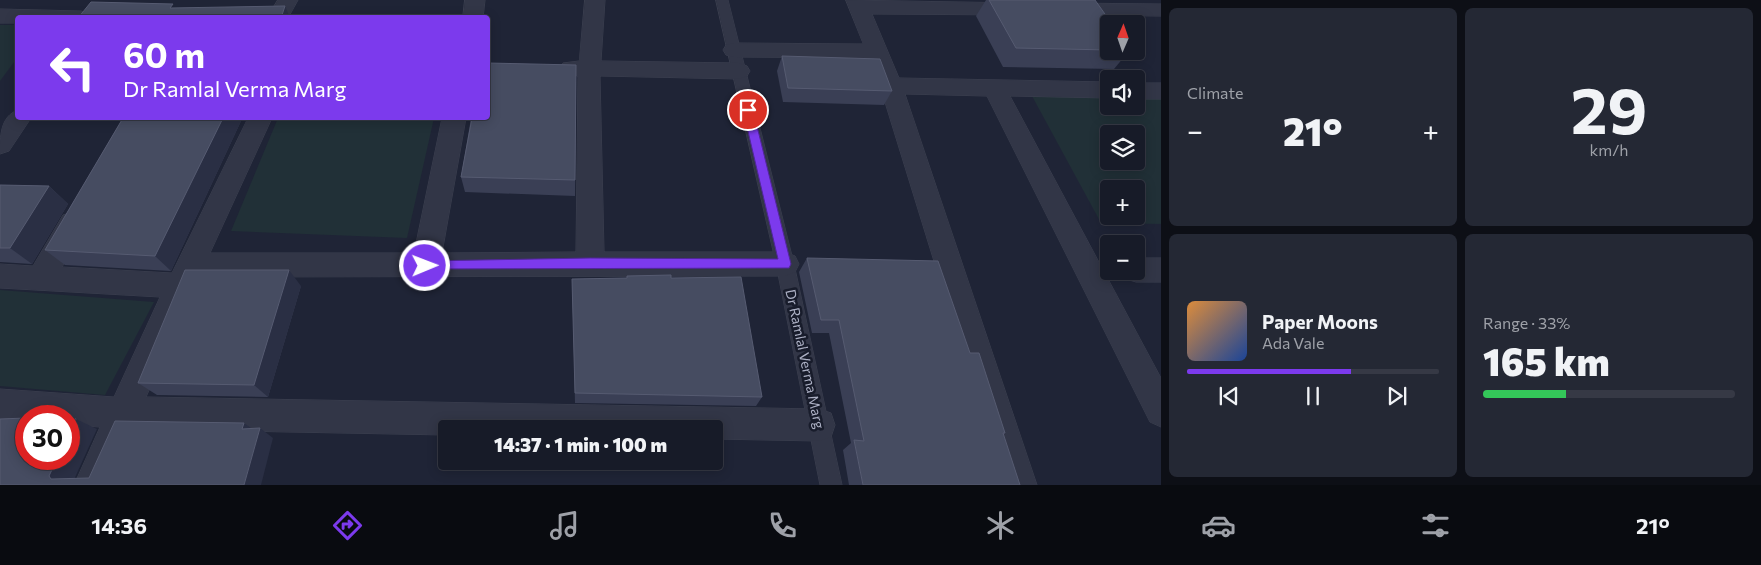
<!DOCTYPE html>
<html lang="en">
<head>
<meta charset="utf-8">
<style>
  body { margin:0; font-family:Commissioner,sans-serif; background:#242834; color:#f1f3f6; height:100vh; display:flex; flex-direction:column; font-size:19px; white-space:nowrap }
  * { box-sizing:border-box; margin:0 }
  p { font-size:16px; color:#9ea1a8 }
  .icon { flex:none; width:28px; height:28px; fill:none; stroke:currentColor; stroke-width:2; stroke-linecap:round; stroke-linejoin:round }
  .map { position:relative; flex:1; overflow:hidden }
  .panel { display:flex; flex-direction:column; gap:8px; padding:8px; background:#0d0f16; width:600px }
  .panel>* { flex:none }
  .guide { position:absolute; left:15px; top:15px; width:475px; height:105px; border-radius:5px; box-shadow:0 2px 12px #0003,0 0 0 1px #363945; background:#7c3aed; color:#fff; overflow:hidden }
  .needle { width:32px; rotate:2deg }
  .buttons { position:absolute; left:1100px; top:15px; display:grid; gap:10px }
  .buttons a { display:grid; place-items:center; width:45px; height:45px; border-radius:5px; background:#171b28; box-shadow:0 2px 12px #0003,0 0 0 1px #363945; font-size:25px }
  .speed { position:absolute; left:15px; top:405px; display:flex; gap:10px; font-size:25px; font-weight:700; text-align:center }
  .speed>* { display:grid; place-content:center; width:65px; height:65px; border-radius:50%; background:#171b28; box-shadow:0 2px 12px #0003,0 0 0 1px #363945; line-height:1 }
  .speed .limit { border:8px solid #d22; background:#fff; color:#111 }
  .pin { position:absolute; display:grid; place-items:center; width:42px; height:42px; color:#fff; margin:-21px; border:2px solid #fff; border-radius:50%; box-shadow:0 1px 5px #0007 }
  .me { position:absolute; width:55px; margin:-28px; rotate:89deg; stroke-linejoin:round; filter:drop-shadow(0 0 4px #0008) }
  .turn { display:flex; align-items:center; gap:18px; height:105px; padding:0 25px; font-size:22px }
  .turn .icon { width:65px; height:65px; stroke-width:2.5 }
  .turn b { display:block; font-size:35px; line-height:42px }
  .big { font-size:38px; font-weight:800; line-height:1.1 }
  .panel .tile { flex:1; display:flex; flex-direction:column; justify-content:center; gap:8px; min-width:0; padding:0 18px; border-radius:8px; background:#242834 }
  .panel .dial { align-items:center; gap:0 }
  .dial b { font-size:65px; line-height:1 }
  .song { display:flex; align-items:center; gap:15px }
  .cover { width:60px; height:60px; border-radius:8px; background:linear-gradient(135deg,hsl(30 70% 55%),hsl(220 70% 35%)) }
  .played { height:5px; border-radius:2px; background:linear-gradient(90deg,#7c3aed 65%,#363945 65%) }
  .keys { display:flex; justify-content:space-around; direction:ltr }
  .heat { display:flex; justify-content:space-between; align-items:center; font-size:28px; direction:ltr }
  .charge { height:8px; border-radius:4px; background:linear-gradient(90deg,#34c759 33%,#363945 0) }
  .panel .tiles { flex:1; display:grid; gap:8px; grid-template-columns:repeat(2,1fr) }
  .trip { position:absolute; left:438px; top:420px; width:285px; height:50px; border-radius:5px; background:#171b28; box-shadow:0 2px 12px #0003,0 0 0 1px #363945; font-weight:800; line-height:50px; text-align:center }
  .dock { display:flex; height:80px; justify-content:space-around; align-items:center; background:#090b10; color:#9ea1a8 }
  .dock .icon { width:35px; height:35px }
  .dock .on { color:#7c3aed }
  .dock b { font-size:22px; color:#f1f3f6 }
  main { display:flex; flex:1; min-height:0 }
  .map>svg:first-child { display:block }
  .green { fill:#213037; fill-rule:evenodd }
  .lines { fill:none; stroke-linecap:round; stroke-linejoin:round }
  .service-casing { stroke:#3c4050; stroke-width:1 }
  .minor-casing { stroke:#3c4050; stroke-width:1 }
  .service { fill:#323647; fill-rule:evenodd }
  .minor { fill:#323647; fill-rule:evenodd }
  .wall { fill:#3a3f55 }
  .shaded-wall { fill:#2a2f44 }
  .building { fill:#464c61; stroke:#565b71 }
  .route { fill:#7c3aed; stroke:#51269a }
  .labels { text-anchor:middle; stroke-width:5; stroke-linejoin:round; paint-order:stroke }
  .street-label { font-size:14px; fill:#acb0c4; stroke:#181c2b }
</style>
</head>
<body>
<main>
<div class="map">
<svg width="1161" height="485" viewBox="0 0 1161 485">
  <rect width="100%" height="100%" fill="#1f2436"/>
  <!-- green -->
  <g class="green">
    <polygon points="0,25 17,25 17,58 0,81"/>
    <path d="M1032 96 1109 97V106H1136V98H1161V224L1101 223ZM1109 134H1136V161H1109ZM1109 189H1136V216H1109Z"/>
    <polygon points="278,118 434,118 407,238 231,231"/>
    <polygon points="0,290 154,302 105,395 0,386"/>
  </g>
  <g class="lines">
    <defs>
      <polygon id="service" points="716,0 728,0 794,264 842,485 820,485 776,264"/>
      <g id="minor">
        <polygon points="278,0 298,0 288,18 267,18"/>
        <polygon points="465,0 485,0 483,18 463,18"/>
        <polygon points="585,0 605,0 601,61 739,63 747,66 750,71 747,76 739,79 600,76 604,252 785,252 795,256 799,264 795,272 785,276 199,277 146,397 819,409 831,413 835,425 831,437 819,441 714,439 714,429 446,429 446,435 133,429 109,485 74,485 100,427 69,425 69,416 26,416 26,423 0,421 0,389 114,397 160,297 0,288 0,264 33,266 63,215 73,212 83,215 86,223 62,267 172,273 248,118 272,118 210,253 414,253 442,118 466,118 442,253 576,252 578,76 563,73 560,68 563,63 579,61"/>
        <polygon points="846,0 1017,3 1024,4 1027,9 1024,14 1017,15 872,14 899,78 1109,82 1109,98 1010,96 1161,378 1161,427 1150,422 987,96 905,94 1037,485 1003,485 880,86 869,58 734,57 726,55 723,50 726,45 734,43 863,44"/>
        <polygon points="1065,3 1161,4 1161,16 1065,15 1058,14 1055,9 1058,4"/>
        <polygon points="0,9 81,11 88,13 91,18 18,18 18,23 0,23"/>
        <rect x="1136" y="83" width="25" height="16"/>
        <path d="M18 110V118H31L9 151 0 154C0 137 0 116 18 110Z"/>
        <polygon points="1136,258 1161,258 1161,282 1136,282 1126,279 1122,271 1136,271"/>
      </g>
    </defs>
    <!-- service casing -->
    <use href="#service" class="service-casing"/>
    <!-- minor casing -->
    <use href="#minor" class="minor-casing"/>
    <!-- service -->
    <use href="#service" class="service"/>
    <!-- minor -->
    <use href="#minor" class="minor"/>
  </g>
  <!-- wall -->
  <g class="wall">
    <polygon points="986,0 1095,0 1109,51 1129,51 1114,69 1003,67 976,16"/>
    <polygon points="782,56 892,91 884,105 783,102 777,71"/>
    <polygon points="576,82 575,196 465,192 461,177 471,118 488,118"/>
    <polygon points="123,118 247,118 244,121 241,121 171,271 65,265 45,250"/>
    <polygon points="0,185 49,186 68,204 32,264 0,262"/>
    <polygon points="807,258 970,353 1005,433 1003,434 1020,485 849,485 843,450 851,443 829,333 812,333 799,272"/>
    <polygon points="671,278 762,397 756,406 575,403 572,279"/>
    <polygon points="301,286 268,397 157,395 138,383"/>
  </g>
  <!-- shaded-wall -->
  <g class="shaded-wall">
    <polygon points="285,6 290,18 281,18"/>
    <polygon points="223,118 239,118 241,121 171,271 155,256"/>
    <polygon points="242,118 247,118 244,121"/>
    <polygon points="49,186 68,204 32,264 10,248"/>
    <polygon points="289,270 301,286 268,397 254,385"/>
    <polygon points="76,419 97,429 72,484 51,479 49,476 57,459 69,459 69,435"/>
    <polygon points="244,423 258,433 242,429"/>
    <polygon points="260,428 273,438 261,485 244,485"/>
  </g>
  <!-- building -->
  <g class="building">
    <polygon points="989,0 1095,0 1112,24 1109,24 1109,50 1016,48"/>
    <polygon points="91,2 173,4 170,8 285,6 281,18 78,18"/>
    <polygon points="782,56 880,59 892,91 788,88"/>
    <polygon points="488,63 576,65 575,180 461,177 472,118 488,118"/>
    <polygon points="123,118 223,118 155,256 45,250"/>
    <polygon points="0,185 49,186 10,248 0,248"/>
    <polygon points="807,258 938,261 970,353 979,353 1005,433 1003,433 1020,485 863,485 854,440 864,441 839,320 821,320"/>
    <polygon points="185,270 289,270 254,385 138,383"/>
    <polygon points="671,275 671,278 741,277 762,397 575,393 572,279 627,278 627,276"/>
    <polygon points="26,418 26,459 57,459 49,476 51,479 89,478 115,421 244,423 242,429 260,428 244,485 0,485 0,419"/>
    <polygon points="69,418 76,419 69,435"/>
  </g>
  <!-- route -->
  <polygon class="route" points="748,106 753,110 791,264 789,268 421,269 420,266 421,262 425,261 590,258 778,259 743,110"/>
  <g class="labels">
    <!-- street labels -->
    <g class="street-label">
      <text transform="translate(805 359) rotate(78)" y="5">Dr Ramlal Verma Marg</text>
    </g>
  </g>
</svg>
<div class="buttons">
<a><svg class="needle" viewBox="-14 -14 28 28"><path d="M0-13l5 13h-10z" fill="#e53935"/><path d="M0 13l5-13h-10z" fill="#9ea1a8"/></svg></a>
<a><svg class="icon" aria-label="sound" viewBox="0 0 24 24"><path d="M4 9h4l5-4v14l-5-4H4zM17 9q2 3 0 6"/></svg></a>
<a><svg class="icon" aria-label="layers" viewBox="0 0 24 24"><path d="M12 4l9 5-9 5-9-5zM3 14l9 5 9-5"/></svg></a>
<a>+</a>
<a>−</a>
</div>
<div class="speed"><div class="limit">30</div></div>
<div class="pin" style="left:748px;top:110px;background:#d93025"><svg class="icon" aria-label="arrive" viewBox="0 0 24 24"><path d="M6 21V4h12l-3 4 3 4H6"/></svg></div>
<svg class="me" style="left:425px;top:266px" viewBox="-20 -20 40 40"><circle r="17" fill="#7c3aed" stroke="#fff" stroke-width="3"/><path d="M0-11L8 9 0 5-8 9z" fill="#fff"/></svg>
<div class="trip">14:37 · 1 min · 100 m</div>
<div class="guide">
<div class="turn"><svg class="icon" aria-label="left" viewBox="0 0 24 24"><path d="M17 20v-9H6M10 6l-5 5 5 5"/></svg><div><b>60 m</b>Dr Ramlal Verma Marg</div></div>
</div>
</div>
<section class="panel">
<div class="tiles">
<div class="tile"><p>Climate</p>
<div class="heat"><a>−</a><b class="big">21°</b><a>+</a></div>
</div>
<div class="tile dial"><b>29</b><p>km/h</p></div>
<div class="tile">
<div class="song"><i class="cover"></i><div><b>Paper Moons</b><p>Ada Vale</p></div></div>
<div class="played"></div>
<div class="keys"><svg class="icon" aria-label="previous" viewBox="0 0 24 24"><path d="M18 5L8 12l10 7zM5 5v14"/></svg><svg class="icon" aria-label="pause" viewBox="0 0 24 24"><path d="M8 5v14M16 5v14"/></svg><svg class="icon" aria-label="next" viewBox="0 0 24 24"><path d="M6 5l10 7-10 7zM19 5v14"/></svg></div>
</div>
<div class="tile"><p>Range · 33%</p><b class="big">165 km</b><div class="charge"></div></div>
</div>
</section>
</main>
<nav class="dock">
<b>14:36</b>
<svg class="icon on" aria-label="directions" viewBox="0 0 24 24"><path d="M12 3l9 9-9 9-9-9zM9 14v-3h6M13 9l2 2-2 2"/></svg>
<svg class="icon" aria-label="music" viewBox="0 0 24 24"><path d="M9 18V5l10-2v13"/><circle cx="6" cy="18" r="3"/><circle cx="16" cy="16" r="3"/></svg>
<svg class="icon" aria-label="phone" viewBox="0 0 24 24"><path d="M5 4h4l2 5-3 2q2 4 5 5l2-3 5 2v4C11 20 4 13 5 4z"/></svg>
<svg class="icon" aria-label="climate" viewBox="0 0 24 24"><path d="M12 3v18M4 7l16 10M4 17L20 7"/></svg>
<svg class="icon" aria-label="car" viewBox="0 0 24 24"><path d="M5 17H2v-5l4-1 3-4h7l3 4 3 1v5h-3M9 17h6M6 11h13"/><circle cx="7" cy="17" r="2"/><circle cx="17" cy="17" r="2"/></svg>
<svg class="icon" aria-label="filters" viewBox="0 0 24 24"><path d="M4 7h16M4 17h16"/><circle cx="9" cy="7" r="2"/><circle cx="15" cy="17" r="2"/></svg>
<b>21°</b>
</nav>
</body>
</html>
